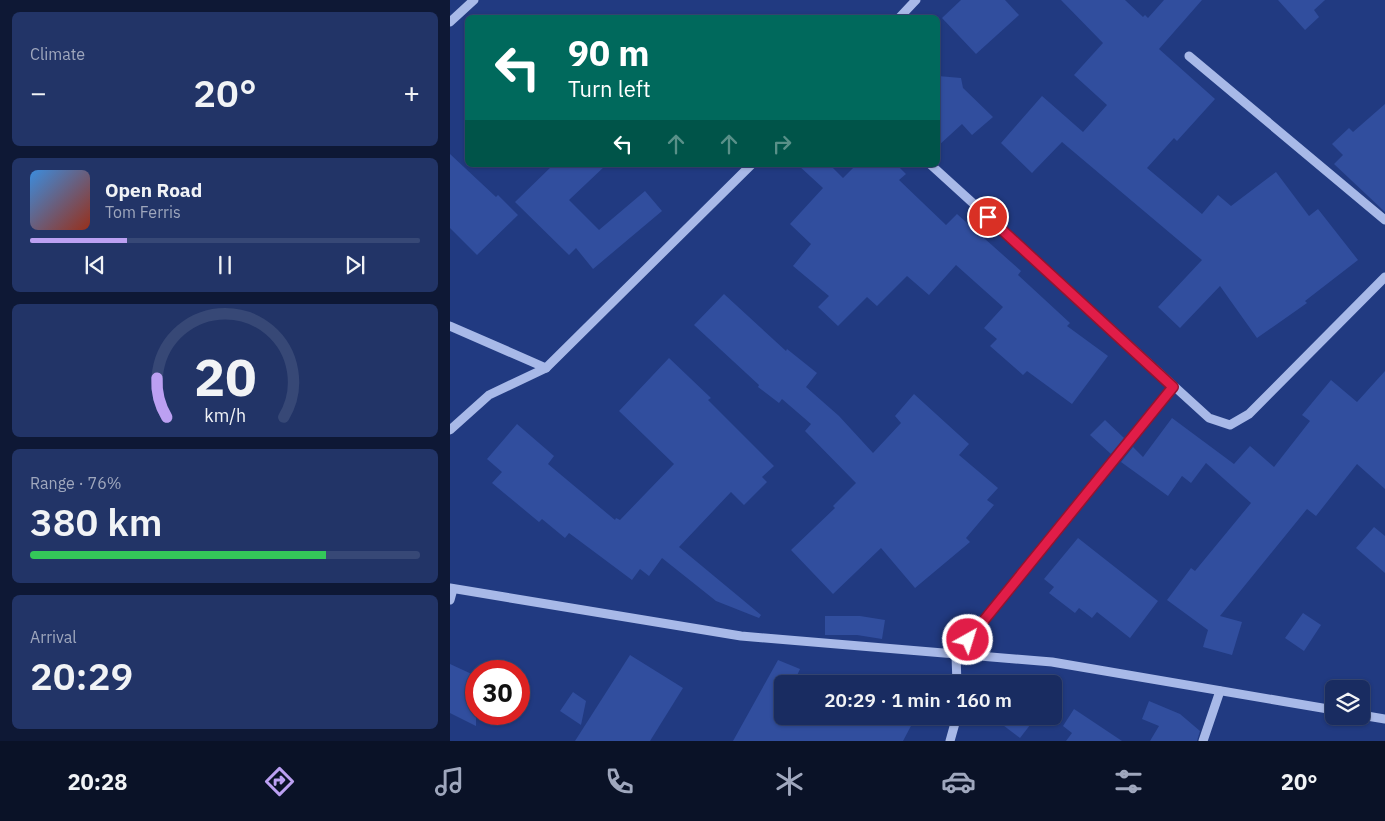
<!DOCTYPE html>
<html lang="en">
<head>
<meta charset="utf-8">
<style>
  body { margin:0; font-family:"IBM Plex Sans",sans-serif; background:#223467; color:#f1f3f6; height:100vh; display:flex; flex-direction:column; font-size:19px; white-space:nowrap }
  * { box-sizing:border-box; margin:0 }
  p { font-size:16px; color:#9fa7bd }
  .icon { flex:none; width:28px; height:28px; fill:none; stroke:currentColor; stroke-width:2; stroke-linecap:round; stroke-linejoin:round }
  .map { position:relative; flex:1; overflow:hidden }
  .panel { display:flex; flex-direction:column; gap:12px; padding:12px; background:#0e1835; width:450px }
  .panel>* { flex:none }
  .guide { position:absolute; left:15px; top:15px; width:475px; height:152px; border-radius:8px; box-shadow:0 1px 4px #0004,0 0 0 1px #374876; background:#00695c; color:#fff; overflow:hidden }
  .tools { position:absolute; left:875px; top:680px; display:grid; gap:10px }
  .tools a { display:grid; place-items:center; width:45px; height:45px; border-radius:8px; background:#192c61; box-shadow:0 1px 4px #0004,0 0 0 1px #374876; font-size:25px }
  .speed { position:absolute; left:15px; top:660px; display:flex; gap:10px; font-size:25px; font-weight:700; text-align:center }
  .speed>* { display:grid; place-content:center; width:65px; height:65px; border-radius:50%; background:#192c61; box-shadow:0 1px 4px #0004,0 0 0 1px #374876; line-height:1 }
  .speed .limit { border:8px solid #d22; background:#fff; color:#111 }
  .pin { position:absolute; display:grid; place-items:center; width:42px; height:42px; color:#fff; margin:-21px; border:2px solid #fff; border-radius:50%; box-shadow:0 1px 5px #0007 }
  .me { position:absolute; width:55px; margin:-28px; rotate:39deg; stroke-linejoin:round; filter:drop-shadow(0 0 4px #0008) }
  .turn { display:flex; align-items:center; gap:18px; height:105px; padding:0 20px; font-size:22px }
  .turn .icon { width:65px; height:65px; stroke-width:2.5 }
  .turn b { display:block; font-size:35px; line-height:42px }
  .lanes { display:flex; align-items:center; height:48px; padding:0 20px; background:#0003; justify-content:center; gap:25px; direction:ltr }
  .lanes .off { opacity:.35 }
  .big { font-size:38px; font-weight:600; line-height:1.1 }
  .panel .widget { flex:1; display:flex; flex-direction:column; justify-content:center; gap:8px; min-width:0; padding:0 18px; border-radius:8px; background:#223467 }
  .panel .dial { align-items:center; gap:0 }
  .dial svg { height:130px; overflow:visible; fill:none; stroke:#374876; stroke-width:7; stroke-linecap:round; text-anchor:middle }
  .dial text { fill:#f1f3f6; stroke:none }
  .song { display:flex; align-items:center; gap:15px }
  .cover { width:60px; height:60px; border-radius:8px; background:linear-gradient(135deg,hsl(210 70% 55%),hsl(10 70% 35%)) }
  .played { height:5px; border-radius:2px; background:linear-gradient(90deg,#bca0f2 25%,#374876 25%) }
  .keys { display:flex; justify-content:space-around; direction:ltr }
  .heat { display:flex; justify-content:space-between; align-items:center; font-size:28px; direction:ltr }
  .charge { height:8px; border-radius:4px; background:linear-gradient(90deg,#34c759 76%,#374876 0) }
  .trip { position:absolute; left:324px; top:675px; width:288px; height:50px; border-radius:8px; background:#192c61; box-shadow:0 1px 4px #0004,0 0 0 1px #374876; font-weight:600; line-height:50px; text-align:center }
  .menu { display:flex; height:80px; justify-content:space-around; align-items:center; background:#0a1227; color:#9fa7bd }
  .menu .icon { width:35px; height:35px }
  .menu .active { color:#bca0f2 }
  .menu b { font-size:22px; color:#f1f3f6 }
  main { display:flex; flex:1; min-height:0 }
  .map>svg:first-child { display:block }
  .building { fill:#314e9e }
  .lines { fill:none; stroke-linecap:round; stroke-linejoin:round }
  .minor { stroke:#a8b9e8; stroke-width:9 }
  .route-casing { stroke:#92132f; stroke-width:12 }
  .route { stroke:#e11d48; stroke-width:9 }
</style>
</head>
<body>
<main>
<section class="panel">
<div class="widget"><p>Climate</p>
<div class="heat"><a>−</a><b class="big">20°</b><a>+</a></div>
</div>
<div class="widget">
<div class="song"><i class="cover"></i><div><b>Open Road</b><p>Tom Ferris</p></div></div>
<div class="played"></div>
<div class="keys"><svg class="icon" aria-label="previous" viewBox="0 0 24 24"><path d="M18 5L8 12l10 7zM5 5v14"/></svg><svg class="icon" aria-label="pause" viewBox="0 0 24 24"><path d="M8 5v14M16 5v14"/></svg><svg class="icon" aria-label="next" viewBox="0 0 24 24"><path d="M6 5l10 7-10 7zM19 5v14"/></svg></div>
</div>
<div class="widget dial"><svg viewBox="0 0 100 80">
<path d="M14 69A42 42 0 1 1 86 69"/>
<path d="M14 69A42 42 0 0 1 8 45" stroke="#bca0f2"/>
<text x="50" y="56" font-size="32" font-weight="700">20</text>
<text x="50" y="72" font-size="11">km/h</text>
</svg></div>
<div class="widget"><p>Range · 76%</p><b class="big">380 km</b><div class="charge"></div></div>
<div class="widget"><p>Arrival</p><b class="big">20:29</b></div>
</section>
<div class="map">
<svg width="935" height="741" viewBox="0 0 935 741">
  <rect width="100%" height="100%" fill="#213a81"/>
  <!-- building -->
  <g class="building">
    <polygon points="511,0 555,0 569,15 526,54 492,18"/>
    <polygon points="611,0 675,0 693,17 695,15 698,18 714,0 752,0 709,49 765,99 727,141 724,138 697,168 752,214 768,195 781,206 826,172 859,216 868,209 908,260 855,301 857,303 807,338 770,286 730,328 708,307 752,260 612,142 582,173 551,143 592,96 633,132 657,105 624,75 653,43"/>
    <polygon points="828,0 875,0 864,10 869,17 855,30"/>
    <polygon points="488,76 511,78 513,88 543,117 522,135 512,124 488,146"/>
    <polygon points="935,104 935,212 884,164 893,155 882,144 899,128 903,132"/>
    <polygon points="0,154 46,197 48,195 68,215 27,255 0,228"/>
    <polygon points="103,165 156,165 119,200 149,230 195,191 212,211 143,269 126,248 119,255 65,202"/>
    <polygon points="348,165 380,165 393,178 406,165 447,165 456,174 449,180 496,225 507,214 571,271 568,275 620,323 617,326 658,356 622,404 577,371 573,375 540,346 547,339 534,328 553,307 506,265 479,295 457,276 427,306 417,297 388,326 368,307 379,296 343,266 361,244 340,224 373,188"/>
    <polygon points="274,294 336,351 337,349 367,373 356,387 389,416 423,453 451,423 445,416 464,394 519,444 509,455 548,488 537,500 544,505 516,538 520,542 465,588 431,548 383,594 341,550 385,508 383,506 406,483 355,431 361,424 332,399 329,403 308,387 309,385 244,325"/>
    <polygon points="219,358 261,398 258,400 324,466 312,477 317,482 294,505 281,492 229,547 311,615 309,618 266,601 212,558 199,576 190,569 182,580 119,533 115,538 92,519 89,522 42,483 52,472 37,459 67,424 104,456 98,464 165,520 166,518 170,520 224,464 169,411"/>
    <polygon points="935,371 935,489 907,464 866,516 857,509 770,616 792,622 782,655 753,647 758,630 717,600 741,568 745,571 801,503 756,463 741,483 732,476 718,496 671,462 683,447 693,457 722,418 784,464 800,446 824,467 860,421 852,415 881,380 907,402"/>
    <polygon points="655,420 674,438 661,454 640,435"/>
    <polygon points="924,527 935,536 935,573 906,548"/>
    <polygon points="628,538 708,601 680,638 647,612 642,618 629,608 625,613 599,593 604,587 594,579"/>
    <polygon points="853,613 871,625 854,651 835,638"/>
    <polygon points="375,616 410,616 435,620 432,639 407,635 375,635"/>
    <polygon points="180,655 233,688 200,741 125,741"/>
    <polygon points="328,660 350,669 343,684 332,684 332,710 330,716 446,716 462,724 453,741 283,741"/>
    <polygon points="0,664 26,676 26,726 0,713"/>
    <polygon points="123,692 136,701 131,725 110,711"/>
    <polygon points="699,701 730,714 750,731 747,741 700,741 709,726 692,719"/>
    <polygon points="624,709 672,741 616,741 622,733 613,726"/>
    <polygon points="541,716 587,716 570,738"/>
  </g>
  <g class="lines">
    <!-- minor -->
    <g class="minor">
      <polyline points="449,18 466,0"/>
      <polyline points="0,22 24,0"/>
      <polyline points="739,56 935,220"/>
      <polyline points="481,165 759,418 780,425 799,414 935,277"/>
      <polyline points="0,326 96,368"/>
      <polyline points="0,430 39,395 96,368 301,165"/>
      <polyline points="0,588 291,636 602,662 884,710"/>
      <polyline points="0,600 3,589"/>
      <polyline points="507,684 506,655 723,387"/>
      <polyline points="911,715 935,719"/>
      <polyline points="500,741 507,716"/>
      <polyline points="753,741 770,691"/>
    </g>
  </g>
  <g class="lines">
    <defs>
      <polyline id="route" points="518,640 723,387 538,217"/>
    </defs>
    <!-- route casing -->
    <use href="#route" class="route-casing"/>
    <!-- route -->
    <use href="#route" class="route"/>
  </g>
</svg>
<div class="tools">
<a><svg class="icon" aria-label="layers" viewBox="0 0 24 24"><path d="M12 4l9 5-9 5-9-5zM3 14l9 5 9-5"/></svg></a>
</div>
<div class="speed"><div class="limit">30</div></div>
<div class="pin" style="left:538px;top:217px;background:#d93025"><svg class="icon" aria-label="arrive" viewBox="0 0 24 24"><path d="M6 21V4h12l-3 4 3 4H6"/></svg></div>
<svg class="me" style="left:518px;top:640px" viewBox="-20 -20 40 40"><circle r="17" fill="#e11d48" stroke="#fff" stroke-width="3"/><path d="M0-11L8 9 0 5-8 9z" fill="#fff"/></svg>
<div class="trip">20:29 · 1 min · 160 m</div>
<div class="guide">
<div class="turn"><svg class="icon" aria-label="left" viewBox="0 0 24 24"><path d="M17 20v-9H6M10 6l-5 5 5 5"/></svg><div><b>90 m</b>Turn left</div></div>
<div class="lanes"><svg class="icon" aria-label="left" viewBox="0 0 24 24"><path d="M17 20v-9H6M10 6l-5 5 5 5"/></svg><svg class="icon off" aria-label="ahead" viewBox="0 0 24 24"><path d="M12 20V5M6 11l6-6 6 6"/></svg><svg class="icon off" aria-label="ahead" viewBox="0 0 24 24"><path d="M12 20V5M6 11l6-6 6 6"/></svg><svg class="icon off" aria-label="right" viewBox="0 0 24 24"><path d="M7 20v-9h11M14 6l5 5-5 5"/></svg></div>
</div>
</div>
</main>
<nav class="menu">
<b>20:28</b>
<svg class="icon active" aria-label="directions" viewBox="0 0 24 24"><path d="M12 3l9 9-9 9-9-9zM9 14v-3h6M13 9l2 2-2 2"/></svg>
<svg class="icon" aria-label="music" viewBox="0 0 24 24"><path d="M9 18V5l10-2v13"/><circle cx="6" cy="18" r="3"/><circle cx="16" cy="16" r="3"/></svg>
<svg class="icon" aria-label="phone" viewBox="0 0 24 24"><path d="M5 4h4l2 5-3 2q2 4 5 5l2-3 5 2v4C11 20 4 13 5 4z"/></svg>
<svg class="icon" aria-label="climate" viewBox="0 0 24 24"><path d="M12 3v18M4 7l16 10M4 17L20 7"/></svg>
<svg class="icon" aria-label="car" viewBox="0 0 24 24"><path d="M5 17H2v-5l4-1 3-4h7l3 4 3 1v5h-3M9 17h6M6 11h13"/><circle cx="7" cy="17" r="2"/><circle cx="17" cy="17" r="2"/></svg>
<svg class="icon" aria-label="filters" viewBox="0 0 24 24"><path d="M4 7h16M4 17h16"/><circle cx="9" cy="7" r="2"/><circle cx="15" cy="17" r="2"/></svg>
<b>20°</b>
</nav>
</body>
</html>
